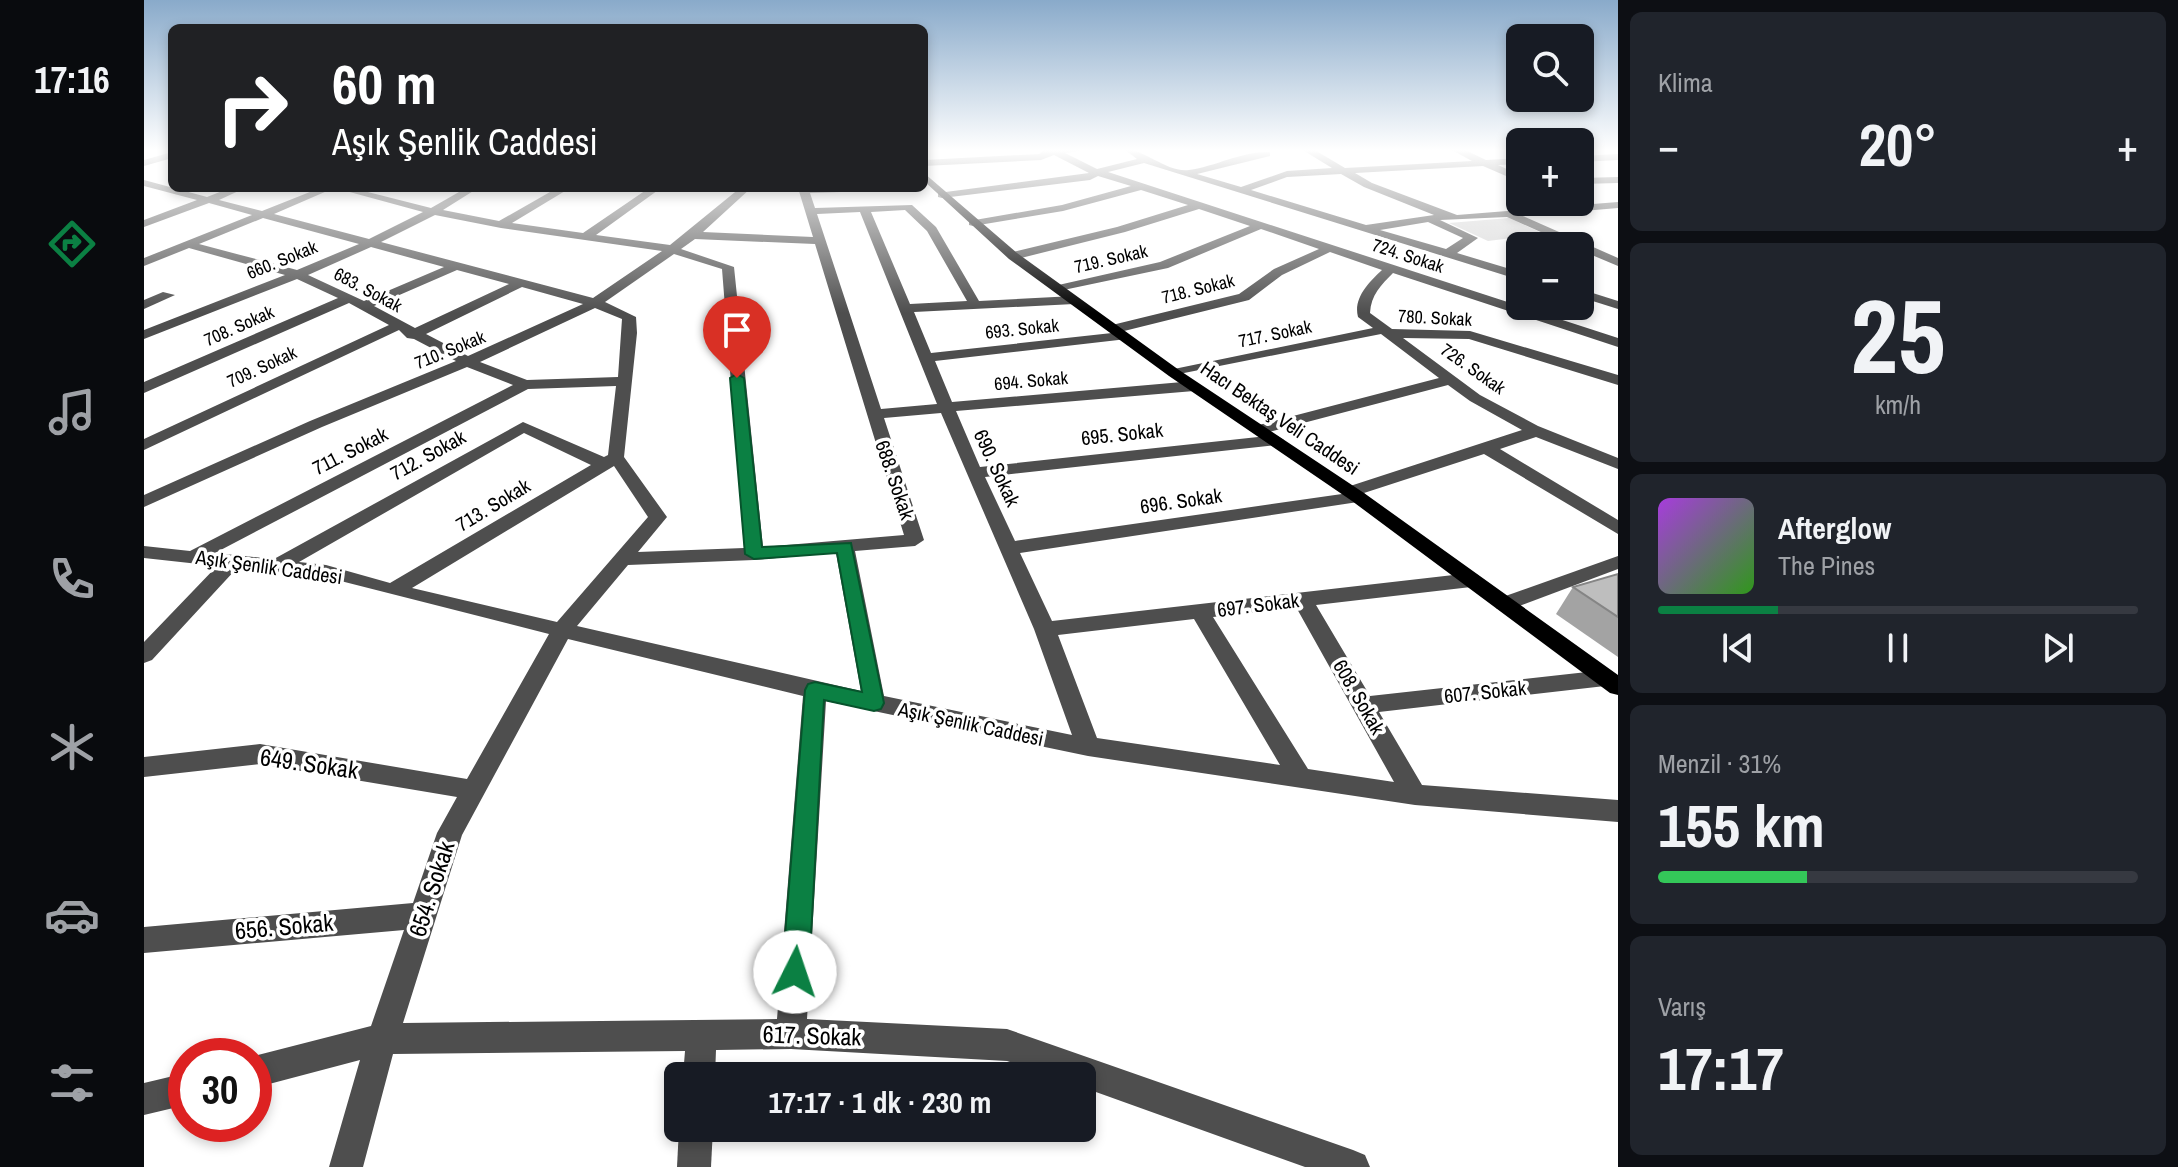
<!DOCTYPE html>
<html lang="tr">
<head>
<meta charset="utf-8">
<style>
  body { margin:0; font-family:"Archivo Narrow",sans-serif; background:#20242c; color:#f1f3f6; height:100vh; display:flex; flex-direction:column; font-size:30px; white-space:nowrap }
  * { box-sizing:border-box; margin:0 }
  p { font-size:26px; color:#9ea1a6 }
  .icon { flex:none; width:44px; height:44px; fill:none; stroke:currentColor; stroke-width:2; stroke-linecap:round; stroke-linejoin:round }
  .map { position:relative; flex:1; overflow:hidden }
  .details { display:flex; flex-direction:column; gap:12px; padding:12px; background:#0d0f14; width:560px }
  .details>* { flex:none }
  .banner { position:absolute; left:24px; top:24px; width:760px; height:168px; border-radius:12px; box-shadow:0 4px 12px #0003; background:#202124; color:#fff; overflow:hidden }
  .buttons { position:absolute; left:1362px; top:24px; display:grid; gap:16px }
  .buttons a { display:grid; place-items:center; width:88px; height:88px; border-radius:12px; background:#171b24; box-shadow:0 4px 12px #0003; font-size:40px }
  .speed { position:absolute; left:24px; top:1038px; display:flex; gap:16px; font-size:40px; font-weight:700; text-align:center }
  .speed>* { display:grid; place-content:center; width:104px; height:104px; border-radius:50%; background:#171b24; box-shadow:0 4px 12px #0003; line-height:1 }
  .speed .limit { border:12px solid #d22; background:#fff; color:#111 }
  .pin { position:absolute; display:grid; place-items:center; width:68px; height:68px; color:#fff; margin:-82px -34px; border-radius:50% 50% 50% 0; rotate:-45deg; box-shadow:0 0 8px #0007 }
  .pin .icon { rotate:45deg }
  .me { position:absolute; width:88px; margin:-44px; rotate:4deg; stroke-linejoin:round; filter:drop-shadow(0 0 6px #0008) }
  .turn { display:flex; align-items:center; gap:28px; height:168px; padding:0 32px; font-size:36px }
  .turn .icon { width:104px; height:104px; stroke-width:2.5 }
  .turn b { display:block; font-size:56px; line-height:68px }
  .big { font-size:60px; font-weight:700; line-height:1.1 }
  .details .widget { flex:1; display:flex; flex-direction:column; justify-content:center; gap:12px; min-width:0; padding:0 28px; border-radius:12px; background:#20242c }
  .details .dial { align-items:center; gap:0 }
  .dial b { font-size:104px; line-height:1 }
  .song { display:flex; align-items:center; gap:24px }
  .cover { width:96px; height:96px; border-radius:12px; background:linear-gradient(135deg,hsl(280 70% 55%),hsl(110 70% 35%)) }
  .played { height:8px; border-radius:4px; background:linear-gradient(90deg,#0b8043 25%,#363941 25%) }
  .keys { display:flex; justify-content:space-around; direction:ltr }
  .heat { display:flex; justify-content:space-between; align-items:center; font-size:44px; direction:ltr }
  .charge { height:12px; border-radius:6px; background:linear-gradient(90deg,#34c759 31%,#363941 0) }
  .trip { position:absolute; left:520px; top:1062px; width:432px; height:80px; border-radius:12px; background:#171b24; box-shadow:0 4px 12px #0003; font-weight:700; line-height:80px; text-align:center }
  main { display:flex; flex:1; min-height:0 }
  .tab-bar { display:flex; flex-direction:column; width:144px; justify-content:space-around; align-items:center; background:#090b0e; color:#9ea1a6 }
  .tab-bar .icon { width:56px; height:56px }
  .tab-bar .selected { color:#0b8043 }
  .tab-bar b { font-size:36px; color:#f1f3f6 }
  .map>svg:first-child { display:block }
  .green { fill:#d5d5d5 }
  .lines { fill:none; stroke-linecap:round; stroke-linejoin:round }
  .minor { fill:#4e4e4e; fill-rule:evenodd }
  .major { fill:#000; fill-rule:evenodd }
  .wall { fill:#a3a3a3 }
  .building { fill:#bebebe; stroke:#858585; stroke-width:2 }
  .route { fill:#0b8043; stroke:#07532c; stroke-width:2 }
  .labels { text-anchor:middle; stroke-width:7; stroke-linejoin:round; paint-order:stroke }
  .far-street-label { font-size:18px; fill:#000; stroke:#fff }
  .street-label { font-size:20px; fill:#000; stroke:#fff }
  .near-street-label { font-size:24px; fill:#000; stroke:#fff }
</style>
</head>
<body>
<main>
<nav class="tab-bar">
<b>17:16</b>
<svg class="icon selected" aria-label="directions" viewBox="0 0 24 24"><path d="M12 3l9 9-9 9-9-9zM9 14v-3h6M13 9l2 2-2 2"/></svg>
<svg class="icon" aria-label="music" viewBox="0 0 24 24"><path d="M9 18V5l10-2v13"/><circle cx="6" cy="18" r="3"/><circle cx="16" cy="16" r="3"/></svg>
<svg class="icon" aria-label="phone" viewBox="0 0 24 24"><path d="M5 4h4l2 5-3 2q2 4 5 5l2-3 5 2v4C11 20 4 13 5 4z"/></svg>
<svg class="icon" aria-label="climate" viewBox="0 0 24 24"><path d="M12 3v18M4 7l16 10M4 17L20 7"/></svg>
<svg class="icon" aria-label="car" viewBox="0 0 24 24"><path d="M5 17H2v-5l4-1 3-4h7l3 4 3 1v5h-3M9 17h6M6 11h13"/><circle cx="7" cy="17" r="2"/><circle cx="17" cy="17" r="2"/></svg>
<svg class="icon" aria-label="filters" viewBox="0 0 24 24"><path d="M4 7h16M4 17h16"/><circle cx="9" cy="7" r="2"/><circle cx="15" cy="17" r="2"/></svg>
</nav>
<div class="map">
<svg width="1474" height="1167" viewBox="0 0 1474 1167">
  <rect width="100%" height="100%" fill="#fff"/>
  <!-- green -->
  <polygon class="green" points="1365,218 1400,234 1344,241 1305,223"/>
  <g class="lines">
    <!-- minor -->
    <g class="minor">
      <path d="M902 149H946L921 153 953 169 993 159 980 149C1001 149 1023 173 1045 170 1073 166 1098 151 1126 152V156L1053 174 1097 187 1143 171 1188 168 1157 149H1169L1201 168 1328 161 1306 149H1319L1342 160 1376 158V164L1354 165 1376 175V182L1339 166 1211 173 1228 183 1313 215 1474 202V208L1379 216 1474 258V266L1436 250V246H1428L1363 217 1296 220 1334 238 1313 253 1376 272V280L1000 163 964 172 1474 338V347L1249 273C1237 285 1227 295 1226 313L1248 329 1326 331 1474 375V385L1325 339 1259 338 1336 395 1394 426 1474 458V469L1392 437 1356 449 1474 520V534L1340 454 1220 493 1223 497 1214 502 876 553 908 621 1327 573 1334 575 1337 580 1327 587 1172 605 1226 696 1461 670 1469 672 1472 678 1469 684 1461 686 1235 712 1278 785 1474 800V822L1271 805 944 756 682 701 663 1019 863 1029 1209 1150 1221 1155 1226 1167H1161L938 1087V1076H906L863 1061 647 1049 572 1050 571 1076H539L541 1051 249 1054 219 1167H185L216 1060 110 1088V1056L227 1026 260 930 0 953V927L269 903 293 833 313 797 116 764 0 777V757L116 744 323 779 405 634 181 577 93 568 8 660 0 663V642L73 566 0 558V546L46 551 369 385 323 367 178 427 0 507V495L166 421 312 361 270 339 263 338 255 330 0 450V439L245 325 205 303 0 393V382L194 298 153 279 0 339V330L141 275 45 248 0 266V258L108 215 65 203 0 227V220L53 200 0 186V180L63 197 86 188H101L75 200 118 211 176 188H190L130 214 225 239 279 212 191 188H208L287 208 322 188H334L299 210 355 221 413 188H426L368 223 439 233 505 188H517L452 235 526 245 596 188H607L559 232 669 237 654 188H732L727 191 666 193 671 208 768 205 792 227 835 301 930 296 937 300 930 304 770 312 787 353 968 333 962 329 964 326 1095 294 1130 269 1175 249 1117 229 1024 268 910 292V286L1016 262 1106 226 1055 209 981 232 869 260 863 256 865 253 973 227 1044 205 997 190 919 211 829 226 825 225V221L918 205 987 186 954 176 946 180 798 198 794 197V193L945 173 910 155 897 160 780 166V160L895 154ZM1197 174 1220 187 1290 215 1222 225 1107 190 1143 177ZM761 210 783 231 823 301 766 304 727 212ZM716 212 793 404 737 409 673 214ZM291 215 357 228 518 251 449 298 237 242ZM119 218 215 244 153 270 55 244ZM1284 222 1319 238 1302 249 1236 230ZM551 239 671 244 760 535 619 547 590 267 537 249ZM227 247 300 267 220 301 164 275ZM1186 252 1238 270C1225 282 1209 298 1214 317L1229 328 1030 369 1025 370V376L1237 334 1295 378 1111 426V432L1117 434 1304 385 1326 401 1378 430 1200 488 1198 494 871 541 841 477 1132 445 1140 440 1132 435 836 467 812 411 1050 391 1058 386 1050 381 808 402 791 361 983 339V333H972L1105 300 1138 275ZM530 254 578 269 600 548 494 552 523 517 480 457 493 333 492 317 461 302ZM313 270 365 284 271 328 230 306ZM378 287 439 304 324 356 282 334ZM451 308 478 319 474 377 383 380 336 362ZM472 386 464 455 460 457 379 422 130 559 71 553 384 389ZM797 413 890 629 928 735 740 696 711 551 771 546 780 540 740 418ZM380 433 447 465 246 583 182 565 155 562ZM470 466 504 517 413 622 268 588ZM692 553 717 691 433 626 484 565 610 560ZM1152 607 1250 782 1164 769 1069 617ZM1050 619 1136 765 953 738 914 635ZM424 639 659 696 633 1019 259 1023 318 835Z"/>
      <polygon points="28,152 28,158 0,166 0,160"/>
      <polygon points="1474,154 1474,160 1436,162 1436,156"/>
      <polygon points="1474,177 1474,183 1436,184 1436,178"/>
      <polygon points="1436,289 1474,301 1474,309 1436,297"/>
      <polygon points="19,292 31,295 0,309 0,300"/>
      <polygon points="1474,556 1474,569 1367,609 1353,609 1350,604 1353,599"/>
      <polygon points="42,1073 42,1105 0,1115 0,1083"/>
      <polygon points="535,1128 569,1128 567,1167 533,1167"/>
    </g>
    <!-- major -->
    <polygon class="major" points="780,173 873,253 1035,370 1220,493 1474,675 1474,695 1466,693 1208,501 1025,376 865,259 780,181"/>
  </g>
  <!-- wall -->
  <polygon class="wall" points="1474,574 1474,657 1412,614 1429,587"/>
  <!-- building -->
  <polygon class="building" points="1474,574 1474,617 1429,587"/>
  <!-- sky -->
  <linearGradient id="sky" x2="0" y2="1"><stop stop-color="#89aaca"/><stop offset="0.48" stop-color="#fff"/><stop offset="1" stop-color="#fff" stop-opacity="0"/></linearGradient>
  <rect width="1474" height="313" fill="url(#sky)"/>
  <!-- route -->
  <polygon class="route" points="593,374 600,378 618,547 707,543 740,703 737,709 730,711 680,700 665,972 661,981 651,985 642,981 638,972 661,690 664,684 671,682 718,692 693,553 610,559 601,554 586,378"/>
  <g class="labels">
    <!-- far-street labels -->
    <g class="far-street-label">
      <text transform="translate(1264 256) rotate(18)" y="6">724. Sokak</text>
      <text transform="translate(967 259) rotate(-13)" y="6">719. Sokak</text>
      <text transform="translate(138 260) rotate(-22)" y="6">660. Sokak</text>
      <text transform="translate(1054 289) rotate(-14)" y="6">718. Sokak</text>
      <text transform="translate(224 290) rotate(28)" y="6">683. Sokak</text>
      <text transform="translate(1291 318) rotate(3)" y="6">780. Sokak</text>
      <text transform="translate(95 326) rotate(-24)" y="6">708. Sokak</text>
      <text transform="translate(878 329) rotate(-6)" y="6">693. Sokak</text>
      <text transform="translate(1131 334) rotate(-12)" y="6">717. Sokak</text>
      <text transform="translate(306 350) rotate(-22)" y="6">710. Sokak</text>
      <text transform="translate(118 367) rotate(-25)" y="6">709. Sokak</text>
      <text transform="translate(1329 369) rotate(35)" y="6">726. Sokak</text>
      <text transform="translate(887 381) rotate(-5)" y="6">694. Sokak</text>
    </g>
    <!-- street labels -->
    <g class="street-label">
      <text transform="translate(1136 418) rotate(34)" y="7">Hacı Bektaş Veli Caddesi</text>
      <text transform="translate(978 434) rotate(-6)" y="7">695. Sokak</text>
      <text transform="translate(206 451) rotate(-27)" y="7">711. Sokak</text>
      <text transform="translate(284 455) rotate(-29)" y="7">712. Sokak</text>
      <text transform="translate(853 468) rotate(65)" y="7">690. Sokak</text>
      <text transform="translate(751 480) rotate(71)" y="7">688. Sokak</text>
      <text transform="translate(1037 501) rotate(-8)" y="7">696. Sokak</text>
      <text transform="translate(349 505) rotate(-31)" y="7">713. Sokak</text>
      <text transform="translate(125 567) rotate(8)" y="7">Aşık Şenlik Caddesi</text>
      <text transform="translate(1114 605) rotate(-7)" y="7">697. Sokak</text>
      <text transform="translate(1341 692) rotate(-6)" y="7">607. Sokak</text>
      <text transform="translate(1215 697) rotate(60)" y="7">608. Sokak</text>
      <text transform="translate(827 724) rotate(12)" y="7">Aşık Şenlik Caddesi</text>
    </g>
    <!-- near-street labels -->
    <g class="near-street-label">
      <text transform="translate(165 764) rotate(8)" y="8">649. Sokak</text>
      <text transform="translate(288 889) rotate(-72)" y="8">654. Sokak</text>
      <text transform="translate(140 927) rotate(-5)" y="8">656. Sokak</text>
      <text transform="translate(668 1036) rotate(2)" y="8">617. Sokak</text>
    </g>
  </g>
</svg>
<div class="buttons">
<a><svg class="icon" aria-label="search" viewBox="0 0 24 24"><circle cx="10" cy="10" r="6"/><path d="M15 15l6 6"/></svg></a>
<a>+</a>
<a>−</a>
</div>
<div class="speed"><div class="limit">30</div></div>
<div class="pin" style="left:593px;top:378px;background:#d93025"><svg class="icon" aria-label="arrive" viewBox="0 0 24 24"><path d="M6 21V4h12l-3 4 3 4H6"/></svg></div>
<svg class="me" style="left:651px;top:972px" viewBox="-20 -20 40 40"><circle r="19" fill="#fff"/><path d="M0-13L10 11 0 6-10 11z" fill="#0b8043"/></svg>
<div class="trip">17:17 · 1 dk · 230 m</div>
<div class="banner">
<div class="turn"><svg class="icon" aria-label="right" viewBox="0 0 24 24"><path d="M7 20v-9h11M14 6l5 5-5 5"/></svg><div><b>60 m</b>Aşık Şenlik Caddesi</div></div>
</div>
</div>
<section class="details">
<div class="widget"><p>Klima</p>
<div class="heat"><a>−</a><b class="big">20°</b><a>+</a></div>
</div>
<div class="widget dial"><b>25</b><p>km/h</p></div>
<div class="widget">
<div class="song"><i class="cover"></i><div><b>Afterglow</b><p>The Pines</p></div></div>
<div class="played"></div>
<div class="keys"><svg class="icon" aria-label="previous" viewBox="0 0 24 24"><path d="M18 5L8 12l10 7zM5 5v14"/></svg><svg class="icon" aria-label="pause" viewBox="0 0 24 24"><path d="M8 5v14M16 5v14"/></svg><svg class="icon" aria-label="next" viewBox="0 0 24 24"><path d="M6 5l10 7-10 7zM19 5v14"/></svg></div>
</div>
<div class="widget"><p>Menzil · 31%</p><b class="big">155 km</b><div class="charge"></div></div>
<div class="widget"><p>Varış</p><b class="big">17:17</b></div>
</section>
</main>
</body>
</html>
